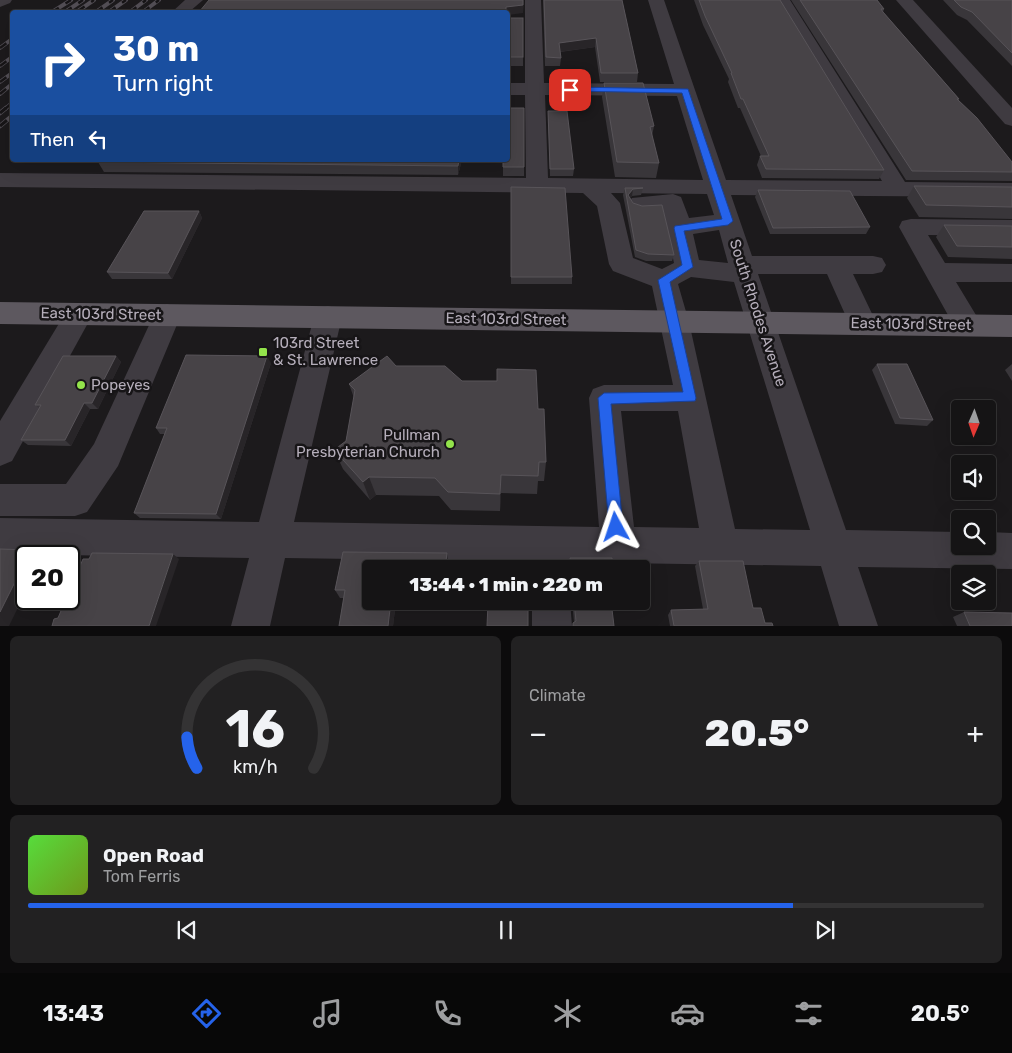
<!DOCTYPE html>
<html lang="en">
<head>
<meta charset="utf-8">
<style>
  body { margin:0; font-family:Rubik,sans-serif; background:#222122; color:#f1f3f6; height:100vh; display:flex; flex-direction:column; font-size:19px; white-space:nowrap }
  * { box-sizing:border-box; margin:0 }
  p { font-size:16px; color:#9d9ea0 }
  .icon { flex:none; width:28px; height:28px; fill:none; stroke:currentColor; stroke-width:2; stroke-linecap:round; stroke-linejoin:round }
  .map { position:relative; height:626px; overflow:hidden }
  .panel { display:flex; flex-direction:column; gap:10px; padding:10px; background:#0c0b0c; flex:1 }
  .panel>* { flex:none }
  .top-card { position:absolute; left:10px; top:10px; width:500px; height:152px; border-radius:5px; box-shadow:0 5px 20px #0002,0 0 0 1px #343334; background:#1a4fa0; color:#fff; overflow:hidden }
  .needle { width:32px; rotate:182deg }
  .buttons { position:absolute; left:951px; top:400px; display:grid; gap:10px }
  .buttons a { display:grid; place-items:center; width:45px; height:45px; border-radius:5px; background:#151415; box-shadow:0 5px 20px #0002,0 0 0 1px #343334; font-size:25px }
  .speed { position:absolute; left:15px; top:545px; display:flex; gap:10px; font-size:25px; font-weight:700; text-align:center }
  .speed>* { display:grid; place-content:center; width:65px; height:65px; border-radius:50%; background:#151415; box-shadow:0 5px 20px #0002,0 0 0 1px #343334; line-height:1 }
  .speed .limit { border:2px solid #111; border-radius:8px; background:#fff; color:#111 }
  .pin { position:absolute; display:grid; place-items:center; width:42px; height:42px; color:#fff; margin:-21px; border-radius:10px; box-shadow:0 2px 8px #0006 }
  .me { position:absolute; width:55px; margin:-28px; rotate:355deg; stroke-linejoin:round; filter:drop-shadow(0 0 4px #0008) }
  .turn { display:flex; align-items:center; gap:18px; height:105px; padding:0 20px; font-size:22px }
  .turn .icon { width:65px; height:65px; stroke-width:2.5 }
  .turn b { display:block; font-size:35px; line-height:42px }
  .then { display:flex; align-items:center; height:48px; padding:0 20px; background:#0003; gap:10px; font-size:19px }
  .big { font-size:38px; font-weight:800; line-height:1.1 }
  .panel .widget { flex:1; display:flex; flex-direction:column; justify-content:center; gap:8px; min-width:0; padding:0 18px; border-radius:8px; background:#222122 }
  .panel .dial { align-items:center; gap:0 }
  .dial svg { height:130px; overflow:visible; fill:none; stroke:#343334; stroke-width:7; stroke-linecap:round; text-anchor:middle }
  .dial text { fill:#f1f3f6; stroke:none }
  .song { display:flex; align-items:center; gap:15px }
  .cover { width:60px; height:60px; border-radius:8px; background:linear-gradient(135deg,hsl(110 70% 55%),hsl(80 70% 35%)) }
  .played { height:5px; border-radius:2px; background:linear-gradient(90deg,#2563eb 80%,#343334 80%) }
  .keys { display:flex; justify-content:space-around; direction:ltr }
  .heat { display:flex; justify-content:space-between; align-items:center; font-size:28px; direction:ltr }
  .panel .tiles { flex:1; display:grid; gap:10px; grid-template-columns:1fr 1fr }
  .widget:last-child { grid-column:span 2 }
  .trip { position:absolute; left:362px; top:560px; width:288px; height:50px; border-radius:5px; background:#151415; box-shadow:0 5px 20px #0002,0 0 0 1px #343334; font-weight:800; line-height:50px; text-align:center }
  .menu { display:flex; height:80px; justify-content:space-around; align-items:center; background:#080808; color:#9d9ea0 }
  .menu .icon { width:35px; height:35px }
  .menu .current { color:#2563eb }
  .menu b { font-size:22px; color:#f1f3f6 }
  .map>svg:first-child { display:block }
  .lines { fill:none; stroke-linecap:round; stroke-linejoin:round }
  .minor { fill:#3f3b41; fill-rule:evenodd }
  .major { fill:#5d585f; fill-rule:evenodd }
  .rail-far1-casing { stroke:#534f56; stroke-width:4 }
  .rail-casing { stroke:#534f56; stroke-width:4.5 }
  .rail-far1 { stroke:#171517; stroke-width:2.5; stroke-dasharray:8; stroke-linecap:butt }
  .rail { stroke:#171517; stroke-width:3; stroke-dasharray:9; stroke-linecap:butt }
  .wall { fill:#39363a }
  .shaded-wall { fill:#282528 }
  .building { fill:#474347; stroke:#585459 }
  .route { fill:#2563eb; stroke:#184099 }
  .poi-dot { fill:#93e34b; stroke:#171517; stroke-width:2 }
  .labels { text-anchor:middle; stroke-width:5; stroke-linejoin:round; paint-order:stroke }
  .street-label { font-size:15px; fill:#b5aeba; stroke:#171517 }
  .poi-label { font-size:15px; fill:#b5aeba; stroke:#171517; text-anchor:start }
</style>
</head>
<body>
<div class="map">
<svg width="1012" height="626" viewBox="0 0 1012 626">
  <rect width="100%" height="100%" fill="#1c1a1c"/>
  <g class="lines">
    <!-- minor -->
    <g class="minor">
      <polygon points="0,0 12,0 10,3 0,7"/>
      <polygon points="185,0 203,0 189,12 172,12"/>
      <path d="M525 0H541L544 83 674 84 648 0H664L726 180 882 181 774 0H790L905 182 1012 183V197L731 195 752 256H873L882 258 886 265 882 272 873 274H853L877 324 873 332 863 335 853 332 827 274H758L846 530 960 532V546H988V532L1012 533V569L858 567 878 626H839L821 566 285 558 270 626H231L249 558 0 554V518L259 522 314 317 318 309 328 306 338 309 342 317 294 522 599 527 589 398 593 389 604 385H673L652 286 613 271 609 264 597 206 583 193 0 187V173L526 178 525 95H508V83H525ZM545 95 677 96 703 180 548 178ZM611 193 707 194 714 215 689 218 681 197 673 194 632 198 628 203 632 208 640 211 663 210 674 263 662 269 633 258 620 203ZM719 230 728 263 699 260 693 234ZM691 277 734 282 810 530 735 529 689 322 678 284ZM621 411H678L699 528 634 527Z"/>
      <polygon points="896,0 913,0 1012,108 1012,126 1005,124"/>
      <polygon points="911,219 1012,220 1012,236 928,235 945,263 1012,264 1012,282 956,282 982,325 978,333 968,336 958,333 899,227 902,221"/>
      <polygon points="79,303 89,307 93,314 12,461 0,466 0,421 69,307"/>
      <polygon points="167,304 177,308 181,315 118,466 87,512 75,516 0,516 0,484 66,484 94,444 157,308"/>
      <polygon points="532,601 570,601 572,626 532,626"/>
    </g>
    <!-- major -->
    <polygon class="major" points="0,302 1012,315 1012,337 0,324"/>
    <defs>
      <g id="rail-far1">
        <polyline points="78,11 94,0"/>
        <polyline points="52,12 71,0"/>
        <polyline points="65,12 83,0"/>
        <polyline points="96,12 113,0"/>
        <polyline points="109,12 126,0"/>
        <polyline points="130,12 146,0"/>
        <polyline points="143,12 159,0"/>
        <polyline points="0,48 12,39"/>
        <polyline points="0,66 12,57"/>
        <polyline points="0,82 12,73"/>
        <polyline points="0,94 12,84"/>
        <polyline points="5,109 12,103"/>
      </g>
      <g id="rail">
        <polyline points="0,113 6,108"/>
        <polyline points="0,126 12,116"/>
      </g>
    </defs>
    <!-- rail-far1 casing -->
    <use href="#rail-far1" class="rail-far1-casing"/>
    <!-- rail casing -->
    <use href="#rail" class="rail-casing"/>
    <!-- rail-far1 -->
    <use href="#rail-far1" class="rail-far1"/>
    <!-- rail -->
    <use href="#rail" class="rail"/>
  </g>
  <!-- wall -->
  <g class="wall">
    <polygon points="543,0 622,0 638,73 637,82 600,82 595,47 560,52 561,58 560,66 545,66"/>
    <polygon points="694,0 780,0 884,170 879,179 762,178 757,165 760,156 761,156 740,108 738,108 728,82 729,79 703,25"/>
    <polygon points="791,0 877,0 884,9 883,12 959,99 958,100 1012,162 1012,181 906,180"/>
    <polygon points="943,0 1012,0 1012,66 967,20 957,15"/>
    <rect x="508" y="18" width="15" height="48"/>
    <polygon points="604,83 654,126 652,136 659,163 656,178 615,177 602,97"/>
    <polygon points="548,111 574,169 573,176 550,176"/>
    <polygon points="462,160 458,175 104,172 98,162"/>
    <polygon points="503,160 524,167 524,176 503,176"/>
    <polygon points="914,186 1012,187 1012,219 919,217 907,198"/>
    <polygon points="511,187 572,277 572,284 511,284"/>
    <polygon points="625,188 643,188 641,195 632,196 630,198 674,255 672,261 646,261 635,257 623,195"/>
    <polygon points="758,190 870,227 866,234 770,234 755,197"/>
    <polygon points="199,211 202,218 172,279 112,279 107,272"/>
    <polygon points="944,225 1012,226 1012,259 948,257 936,237"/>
    <polygon points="116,356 121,362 98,409 90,409 71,446 28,445 21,440 39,408 35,405"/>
    <polygon points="271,363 221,519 140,518 134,513 165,434 160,434 156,428"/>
    <polygon points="877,364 933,420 927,426 895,424 872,370"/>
    <polygon points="1012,364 1012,381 1005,370"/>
    <polygon points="396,366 462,381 538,409 546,462 544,481 538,481 537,494 501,493 500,511 451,510 439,496 376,495 370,500 343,469 334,450 346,441 354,398 349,384"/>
    <polygon points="343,552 447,553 448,562 448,569 371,569 371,601 396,601 393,626 339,626 344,598 340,598 335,590"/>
    <polygon points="570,558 613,569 569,569 569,564"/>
    <polygon points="699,561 753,608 765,623 773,626 670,626 668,615 671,610 703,609 695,566"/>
    <polygon points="572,601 613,601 611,602 614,626 572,626 574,622"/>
    <polygon points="964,612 1012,626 957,626 953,617"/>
  </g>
  <!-- shaded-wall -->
  <g class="shaded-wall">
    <polygon points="524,0 523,13 508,15 508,12 506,12 506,7"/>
    <polygon points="596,38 595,47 558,52 559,43"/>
    <polygon points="459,160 462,160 458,175 458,166"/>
    <polygon points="633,189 632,196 627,202 628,195"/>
    <polygon points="199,211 202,218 172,279 168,273"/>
    <polygon points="116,356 121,362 98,409 92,403"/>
    <polygon points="267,356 271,363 221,519 216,514"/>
    <polygon points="84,403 90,409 71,446 65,440"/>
    <polygon points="501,475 501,493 500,511 500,494"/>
    <polygon points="369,477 376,495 370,500 363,482"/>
    <polygon points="32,550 42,556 28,556"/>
    <polygon points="447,553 448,562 448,569 445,569"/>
    <polygon points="173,554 179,559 156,626 149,626"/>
    <polygon points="26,560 26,591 9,626 0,626 0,612"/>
    <polygon points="391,601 396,601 393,626 388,626"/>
  </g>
  <!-- building -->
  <g class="building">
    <polygon points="209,0 523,0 523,5 506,7 506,12 199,12"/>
    <polygon points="544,0 622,0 638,73 601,73 596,38 559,43 561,58 546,57"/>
    <polygon points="699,0 780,0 884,170 766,169 760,156 769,156 743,99 741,99 731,73 732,73 705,16"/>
    <polygon points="800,0 877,0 884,9 881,9 883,12 959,99 957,99 977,118 1012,162 1012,172 912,171"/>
    <polygon points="954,0 1012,0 1012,53 972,12 961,7"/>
    <rect x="508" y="18" width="15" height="39"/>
    <polygon points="604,83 643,83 654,126 650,127 659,163 617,162"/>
    <polygon points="508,108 524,108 524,167 503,167 503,160 508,160"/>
    <polygon points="548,111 567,111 574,169 550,169"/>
    <polygon points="100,160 459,160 458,166 98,162"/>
    <polygon points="914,186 1012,187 1012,207 926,205"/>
    <polygon points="511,187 565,188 572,277 511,277"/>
    <polygon points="625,188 643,188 633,189 628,195 633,203 642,206 662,205 674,255 648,254 636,250"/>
    <polygon points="758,190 850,191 870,227 773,228"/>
    <polygon points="144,211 199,211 168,273 107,272"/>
    <polygon points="944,225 1012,226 1012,247 957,246"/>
    <polygon points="186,355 267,356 216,514 134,513 167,428 156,428"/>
    <polygon points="63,356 116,356 92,403 84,403 65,440 21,440 41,405 35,405"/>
    <polygon points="387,356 396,366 445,366 462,381 497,381 497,369 536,370 538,409 544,409 546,462 539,462 538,476 501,475 500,494 448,492 435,478 369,477 363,482 334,450 346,441 355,390 349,384"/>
    <polygon points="877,364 907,364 933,420 900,418"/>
    <polygon points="0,549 32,550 28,556 26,556 26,560 0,612"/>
    <polygon points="343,552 447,553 445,569 371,569 371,601 391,601 388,626 339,626 345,590 335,590"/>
    <polygon points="92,553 173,554 149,626 52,626 54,619 58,618 66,599 69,599 69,592 83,559 89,559"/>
    <polygon points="570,558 612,558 613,569 571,569"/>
    <polygon points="699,561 743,561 753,608 761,608 765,623 772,623 773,626 674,626 671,610 708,609"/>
    <polygon points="574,601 611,601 614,626 573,626 573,623 576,621"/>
    <polygon points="488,604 528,605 528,626 487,626"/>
    <polygon points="964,612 1012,613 1012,626 970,626"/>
  </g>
  <!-- route -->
  <polygon class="route" points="570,87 688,89 733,221 728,225 684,231 693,267 670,282 696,398 695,401 611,404 623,527 621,532 616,534 611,532 609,527 598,398 604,393 683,392 658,280 682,265 674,228 675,226 722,219 682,93 568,91 566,90"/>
  <!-- markers -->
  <g class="poi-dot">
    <rect x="258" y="347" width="10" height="10" rx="2.5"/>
    <circle cx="81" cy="385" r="5"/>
    <circle cx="450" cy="444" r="5"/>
  </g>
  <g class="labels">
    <!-- street labels -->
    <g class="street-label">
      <text transform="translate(758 313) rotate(72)" y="5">South Rhodes Avenue</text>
      <text transform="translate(101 314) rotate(1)" y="5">East 103rd Street</text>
      <text transform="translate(506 319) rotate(1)" y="5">East 103rd Street</text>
      <text transform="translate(911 324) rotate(1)" y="5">East 103rd Street</text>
    </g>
    <!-- poi labels -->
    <g class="poi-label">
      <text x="273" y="348">103rd Street<tspan x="273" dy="17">&amp; St. Lawrence</tspan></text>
      <text x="91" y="390">Popeyes</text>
      <text x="440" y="440" text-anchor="end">Pullman<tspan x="440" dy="17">Presbyterian Church</tspan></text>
    </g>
  </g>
</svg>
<div class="buttons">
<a><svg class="needle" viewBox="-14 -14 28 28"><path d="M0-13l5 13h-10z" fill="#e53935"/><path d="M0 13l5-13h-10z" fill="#9d9ea0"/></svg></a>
<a><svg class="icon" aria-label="sound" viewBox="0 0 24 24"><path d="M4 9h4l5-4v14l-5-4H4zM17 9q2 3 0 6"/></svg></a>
<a><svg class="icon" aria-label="search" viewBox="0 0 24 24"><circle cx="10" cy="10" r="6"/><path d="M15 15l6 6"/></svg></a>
<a><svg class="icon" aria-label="layers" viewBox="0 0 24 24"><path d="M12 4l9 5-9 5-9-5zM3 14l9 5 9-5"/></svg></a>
</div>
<div class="speed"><div class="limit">20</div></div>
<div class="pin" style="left:570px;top:90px;background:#d93025"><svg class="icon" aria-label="arrive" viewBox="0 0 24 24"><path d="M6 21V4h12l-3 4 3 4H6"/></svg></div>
<svg class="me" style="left:616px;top:527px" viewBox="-20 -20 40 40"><path d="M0-17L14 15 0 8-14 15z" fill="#2563eb" stroke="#fff" stroke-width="4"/></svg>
<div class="trip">13:44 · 1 min · 220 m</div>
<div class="top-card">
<div class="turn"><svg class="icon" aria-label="right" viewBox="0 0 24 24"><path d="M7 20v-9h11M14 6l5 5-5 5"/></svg><div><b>30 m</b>Turn right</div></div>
<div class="then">Then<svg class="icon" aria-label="left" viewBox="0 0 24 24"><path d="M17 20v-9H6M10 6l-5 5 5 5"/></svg></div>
</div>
</div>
<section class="panel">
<div class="tiles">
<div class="widget dial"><svg viewBox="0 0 100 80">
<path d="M14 69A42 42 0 1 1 86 69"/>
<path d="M14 69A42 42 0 0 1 8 50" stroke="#2563eb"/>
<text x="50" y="56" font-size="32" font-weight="700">16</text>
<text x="50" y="72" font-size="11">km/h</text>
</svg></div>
<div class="widget"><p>Climate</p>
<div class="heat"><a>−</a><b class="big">20.5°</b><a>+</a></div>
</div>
<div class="widget">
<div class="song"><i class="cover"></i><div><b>Open Road</b><p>Tom Ferris</p></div></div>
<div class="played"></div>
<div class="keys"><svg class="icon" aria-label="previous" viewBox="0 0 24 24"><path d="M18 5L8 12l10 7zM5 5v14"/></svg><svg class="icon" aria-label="pause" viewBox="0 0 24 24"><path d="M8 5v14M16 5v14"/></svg><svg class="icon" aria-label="next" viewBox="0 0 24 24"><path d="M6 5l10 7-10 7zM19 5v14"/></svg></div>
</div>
</div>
</section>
<nav class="menu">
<b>13:43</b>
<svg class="icon current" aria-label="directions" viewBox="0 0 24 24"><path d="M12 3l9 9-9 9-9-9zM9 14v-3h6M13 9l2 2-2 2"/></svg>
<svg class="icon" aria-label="music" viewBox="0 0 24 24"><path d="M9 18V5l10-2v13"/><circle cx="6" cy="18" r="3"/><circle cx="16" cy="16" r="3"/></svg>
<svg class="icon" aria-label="phone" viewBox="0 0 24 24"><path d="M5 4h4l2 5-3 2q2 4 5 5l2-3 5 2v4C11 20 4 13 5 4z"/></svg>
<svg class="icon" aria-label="climate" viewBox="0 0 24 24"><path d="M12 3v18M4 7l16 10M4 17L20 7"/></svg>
<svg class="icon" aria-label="car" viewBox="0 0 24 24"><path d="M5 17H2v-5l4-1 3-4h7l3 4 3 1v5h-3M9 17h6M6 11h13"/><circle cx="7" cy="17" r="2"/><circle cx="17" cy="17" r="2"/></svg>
<svg class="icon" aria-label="filters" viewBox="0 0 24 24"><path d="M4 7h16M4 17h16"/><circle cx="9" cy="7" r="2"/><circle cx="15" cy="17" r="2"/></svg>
<b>20.5°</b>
</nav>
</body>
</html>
